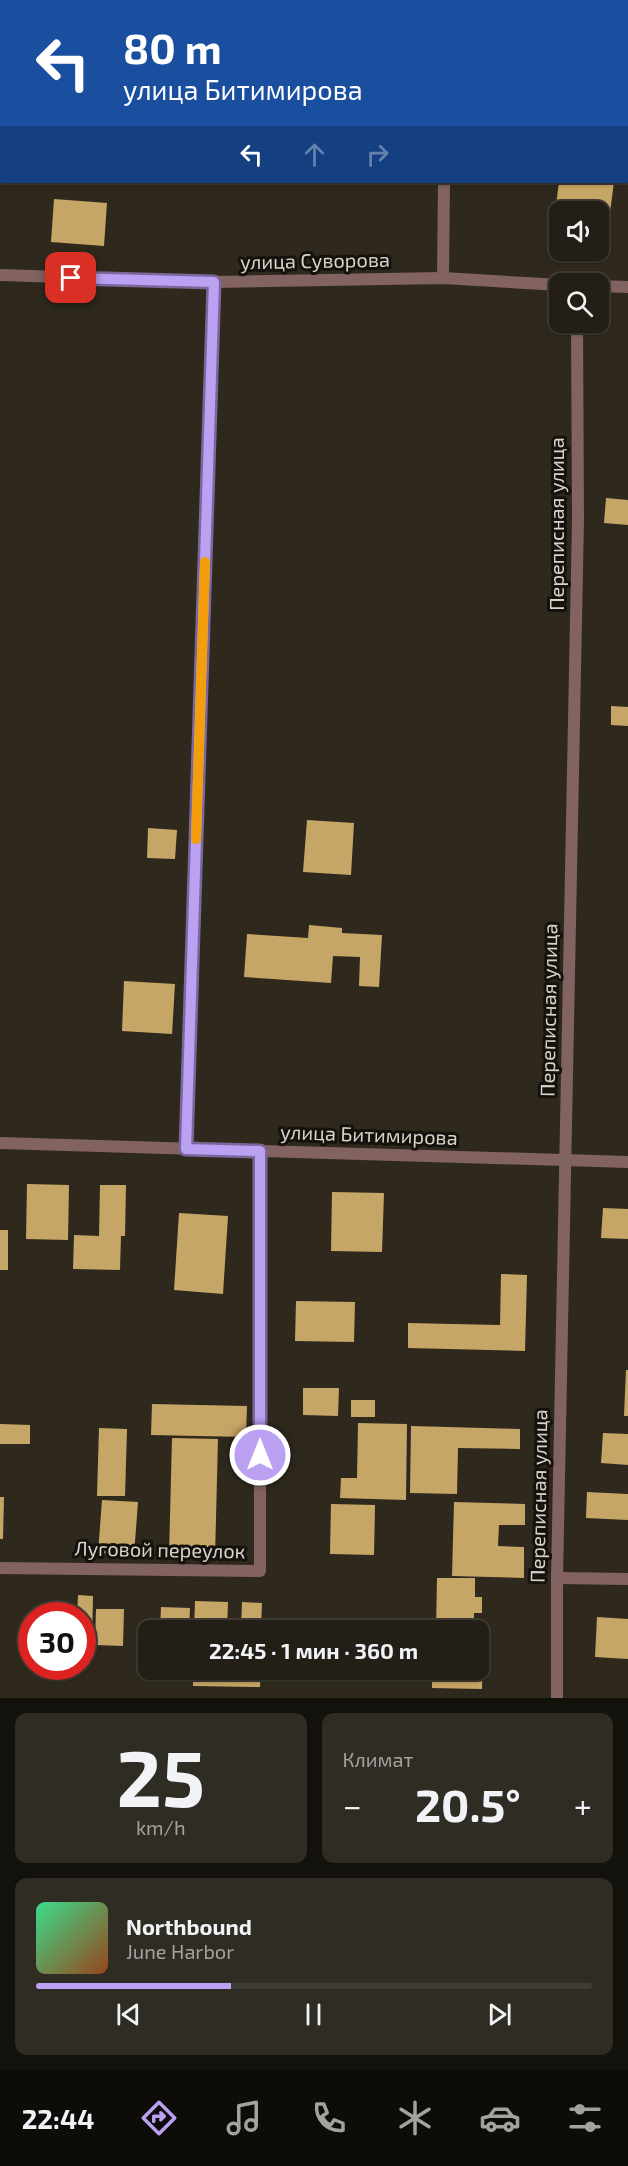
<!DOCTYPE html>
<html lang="ru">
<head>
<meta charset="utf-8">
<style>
  body { margin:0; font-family:"Exo 2",sans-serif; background:#2f2c23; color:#f1f3f6; height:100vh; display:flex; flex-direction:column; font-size:22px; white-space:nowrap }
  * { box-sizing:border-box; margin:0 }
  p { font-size:20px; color:#a3a2a1 }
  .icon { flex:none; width:33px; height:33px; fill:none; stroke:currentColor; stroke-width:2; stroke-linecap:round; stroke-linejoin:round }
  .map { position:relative; height:1698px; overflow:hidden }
  .panel { display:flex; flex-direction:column; gap:15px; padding:15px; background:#13110c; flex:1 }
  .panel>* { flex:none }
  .banner { position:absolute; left:0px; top:0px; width:628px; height:183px; box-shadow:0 2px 4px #0004,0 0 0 2px #403d35; background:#1a4fa0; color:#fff; overflow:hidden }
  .fabs { position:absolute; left:549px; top:201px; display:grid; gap:12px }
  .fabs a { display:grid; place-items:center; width:60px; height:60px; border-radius:12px; background:#231f16; box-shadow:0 2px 4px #0004,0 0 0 2px #403d35; font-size:30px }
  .speed { position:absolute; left:18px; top:1602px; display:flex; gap:12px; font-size:30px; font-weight:700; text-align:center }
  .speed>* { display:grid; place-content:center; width:78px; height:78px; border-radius:50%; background:#231f16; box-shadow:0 2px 4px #0004,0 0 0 2px #403d35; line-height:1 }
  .speed .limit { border:9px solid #d22; background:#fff; color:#111 }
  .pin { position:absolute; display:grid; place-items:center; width:51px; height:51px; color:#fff; margin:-26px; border-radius:12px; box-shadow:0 3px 9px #0006 }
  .me { position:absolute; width:66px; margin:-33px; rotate:0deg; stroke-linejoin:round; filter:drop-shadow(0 0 4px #0008) }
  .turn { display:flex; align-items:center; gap:21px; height:126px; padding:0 24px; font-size:27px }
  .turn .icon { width:78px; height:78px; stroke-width:2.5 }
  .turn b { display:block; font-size:42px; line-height:51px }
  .lanes { display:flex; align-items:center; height:57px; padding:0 24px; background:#0003; justify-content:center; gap:30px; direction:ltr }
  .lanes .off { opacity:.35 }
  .big { font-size:45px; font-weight:700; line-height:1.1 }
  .panel .tile { flex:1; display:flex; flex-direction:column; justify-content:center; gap:9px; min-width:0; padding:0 21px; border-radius:12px; background:#2f2c23 }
  .panel .dial { align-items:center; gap:0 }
  .dial b { font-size:78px; line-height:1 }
  .song { display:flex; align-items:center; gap:18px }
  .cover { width:72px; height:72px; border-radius:9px; background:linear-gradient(135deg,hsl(150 70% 55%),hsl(20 70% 35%)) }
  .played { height:6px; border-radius:3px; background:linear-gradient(90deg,#bca0f2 35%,#403d35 35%) }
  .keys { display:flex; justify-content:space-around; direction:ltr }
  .heat { display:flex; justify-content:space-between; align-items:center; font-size:33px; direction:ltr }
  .panel .tiles { flex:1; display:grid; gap:15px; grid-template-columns:1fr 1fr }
  .tile:last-child { grid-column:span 2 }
  .trip { position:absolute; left:138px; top:1620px; width:351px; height:60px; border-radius:12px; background:#231f16; box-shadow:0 2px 4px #0004,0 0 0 2px #403d35; font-weight:700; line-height:60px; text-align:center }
  .dock { display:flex; height:96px; justify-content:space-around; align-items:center; background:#0e0c09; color:#a3a2a1 }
  .dock .icon { width:42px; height:42px }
  .dock .selected { color:#bca0f2 }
  .dock b { font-size:27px; color:#f1f3f6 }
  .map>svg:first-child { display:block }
  .building { fill:#c6a667 }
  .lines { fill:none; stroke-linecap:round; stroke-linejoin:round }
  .street { stroke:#826361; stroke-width:12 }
  .route-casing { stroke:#7a689d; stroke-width:15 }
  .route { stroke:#bca0f2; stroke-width:10 }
  .slow { stroke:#f59e0b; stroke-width:10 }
  .labels { text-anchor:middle; stroke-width:6; stroke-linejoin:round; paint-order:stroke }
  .street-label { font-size:20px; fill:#d7d3cb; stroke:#15120d }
</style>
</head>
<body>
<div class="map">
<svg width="628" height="1698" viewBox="0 0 628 1698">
  <rect width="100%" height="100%" fill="#2f291d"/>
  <!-- building -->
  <g class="building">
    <polygon points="559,182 614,182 606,243 598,242 598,212 560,212 560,237 552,236"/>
    <polygon points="54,199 107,203 104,246 51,242"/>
    <polygon points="606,498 628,500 628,525 604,523"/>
    <polygon points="611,706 628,707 628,726 611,725"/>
    <polygon points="307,820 354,823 351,875 303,872"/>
    <polygon points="148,828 177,830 175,859 147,858"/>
    <polygon points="309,925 342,928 342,933 382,935 379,987 359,986 360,957 333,956 331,983 244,977 247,934 308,938"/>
    <polygon points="124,981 175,984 172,1034 122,1031"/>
    <polygon points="27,1184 69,1185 68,1240 26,1239"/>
    <polygon points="100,1185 126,1185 125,1236 121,1236 120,1270 73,1269 74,1235 99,1236"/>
    <polygon points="332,1192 384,1193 382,1252 331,1251"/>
    <polygon points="603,1208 628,1209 628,1239 601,1238"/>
    <polygon points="179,1213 228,1216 223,1294 174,1290"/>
    <rect x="0" y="1230" width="8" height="40"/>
    <polygon points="501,1274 527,1275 525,1351 408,1348 408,1323 500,1325"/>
    <polygon points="296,1301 355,1302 354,1342 295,1341"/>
    <polygon points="626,1370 628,1370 628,1416 624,1416"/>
    <polygon points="303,1388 339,1388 338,1416 303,1415"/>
    <rect x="351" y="1400" width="24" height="17"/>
    <polygon points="152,1404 247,1406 246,1437 151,1435"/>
    <polygon points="358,1423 407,1424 406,1500 340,1498 341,1478 357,1478"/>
    <polygon points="0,1424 30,1425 30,1444 0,1444"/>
    <polygon points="411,1426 520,1429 520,1449 458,1448 457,1494 410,1493"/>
    <polygon points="99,1428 127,1429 125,1496 97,1496"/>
    <polygon points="603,1433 628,1434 628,1465 601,1463"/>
    <polygon points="172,1438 218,1439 215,1557 169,1556"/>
    <polygon points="587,1492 628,1494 628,1520 586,1518"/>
    <polygon points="0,1497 4,1497 3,1539 0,1539"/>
    <polygon points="102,1500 138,1502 134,1555 98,1553"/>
    <polygon points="454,1502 525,1504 525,1525 499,1525 498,1546 524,1547 524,1578 452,1576"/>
    <polygon points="331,1504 375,1505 374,1555 330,1554"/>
    <polygon points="437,1578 475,1578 475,1597 482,1597 482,1613 474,1613 474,1630 436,1630"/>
    <polygon points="78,1595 93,1596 92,1644 82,1644 82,1616 77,1616"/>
    <polygon points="195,1601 228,1602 227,1630 194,1630"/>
    <polygon points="242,1602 262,1603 261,1630 241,1630"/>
    <polygon points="161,1607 190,1608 189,1630 160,1630"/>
    <polygon points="96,1609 124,1609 123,1646 95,1645"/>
    <polygon points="597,1617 628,1619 628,1659 595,1657"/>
    <polygon points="478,1647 483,1648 482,1689 432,1688 432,1670 478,1670"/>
    <polygon points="193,1670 261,1670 260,1687 193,1686"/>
  </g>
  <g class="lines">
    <!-- street -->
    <g class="street">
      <polyline points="445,2 445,0"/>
      <polyline points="0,275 214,282 443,278 560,285"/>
      <polyline points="443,278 444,182"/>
      <polyline points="598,286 628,287"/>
      <polyline points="0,1143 628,1162"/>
      <polyline points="186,1149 214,282"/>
      <polyline points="0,1568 260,1571 260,1151"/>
      <polyline points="557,1578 628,1579"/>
      <polyline points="557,1698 557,1578 578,519 577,322"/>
    </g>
  </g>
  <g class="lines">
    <defs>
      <polyline id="route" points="71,278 214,282 186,1149 260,1151 260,1455"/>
    </defs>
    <!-- route casing -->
    <use href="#route" class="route-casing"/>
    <!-- route -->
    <use href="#route" class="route"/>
    <!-- slow -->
    <polyline class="slow" points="196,839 205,562"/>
  </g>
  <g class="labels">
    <!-- street labels -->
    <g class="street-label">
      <text transform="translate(315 261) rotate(-1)" y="7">улица Суворова</text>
      <text transform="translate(557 524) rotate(-90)" y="7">Переписная улица</text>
      <text transform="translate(549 1010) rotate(-89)" y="7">Переписная улица</text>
      <text transform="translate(369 1135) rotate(2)" y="7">улица Битимирова</text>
      <text transform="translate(539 1496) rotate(-89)" y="7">Переписная улица</text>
      <text transform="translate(160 1550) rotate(1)" y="7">Луговой переулок</text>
    </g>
  </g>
</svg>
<div class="fabs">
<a><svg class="icon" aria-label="sound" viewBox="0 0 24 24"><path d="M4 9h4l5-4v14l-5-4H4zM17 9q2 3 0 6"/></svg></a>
<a><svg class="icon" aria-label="search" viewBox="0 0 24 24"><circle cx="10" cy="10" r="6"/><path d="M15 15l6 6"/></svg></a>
</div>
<div class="speed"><div class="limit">30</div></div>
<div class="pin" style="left:71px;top:278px;background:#d93025"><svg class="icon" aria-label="arrive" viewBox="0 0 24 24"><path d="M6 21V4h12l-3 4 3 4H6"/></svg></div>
<svg class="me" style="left:260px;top:1455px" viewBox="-20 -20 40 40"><circle r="17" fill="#bca0f2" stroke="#fff" stroke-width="3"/><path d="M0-11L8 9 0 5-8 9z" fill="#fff"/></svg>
<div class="trip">22:45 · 1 мин · 360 m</div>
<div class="banner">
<div class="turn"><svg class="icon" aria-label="left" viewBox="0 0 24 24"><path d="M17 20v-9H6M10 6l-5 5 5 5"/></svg><div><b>80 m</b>улица Битимирова</div></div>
<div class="lanes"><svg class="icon" aria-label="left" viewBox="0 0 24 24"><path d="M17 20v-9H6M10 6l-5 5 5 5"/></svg><svg class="icon off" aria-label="ahead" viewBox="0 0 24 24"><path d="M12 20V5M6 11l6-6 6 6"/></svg><svg class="icon off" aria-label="right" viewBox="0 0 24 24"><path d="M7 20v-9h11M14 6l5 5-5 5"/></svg></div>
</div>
</div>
<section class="panel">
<div class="tiles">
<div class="tile dial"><b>25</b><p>km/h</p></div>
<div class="tile"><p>Климат</p>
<div class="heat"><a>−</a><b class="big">20.5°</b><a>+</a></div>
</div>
<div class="tile">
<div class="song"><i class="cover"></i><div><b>Northbound</b><p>June Harbor</p></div></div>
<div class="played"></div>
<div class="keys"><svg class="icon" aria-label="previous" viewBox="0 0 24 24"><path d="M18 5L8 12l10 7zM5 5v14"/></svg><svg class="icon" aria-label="pause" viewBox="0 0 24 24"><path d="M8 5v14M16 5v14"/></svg><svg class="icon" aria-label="next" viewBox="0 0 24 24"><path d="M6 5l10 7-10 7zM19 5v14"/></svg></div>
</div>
</div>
</section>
<nav class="dock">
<b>22:44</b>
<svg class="icon selected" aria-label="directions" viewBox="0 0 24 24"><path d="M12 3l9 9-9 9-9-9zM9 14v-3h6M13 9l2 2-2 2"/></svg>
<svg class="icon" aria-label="music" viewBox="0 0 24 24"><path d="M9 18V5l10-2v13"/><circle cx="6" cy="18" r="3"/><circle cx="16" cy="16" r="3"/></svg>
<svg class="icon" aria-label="phone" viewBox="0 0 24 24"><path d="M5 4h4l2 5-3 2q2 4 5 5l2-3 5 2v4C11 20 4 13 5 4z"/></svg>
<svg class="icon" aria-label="climate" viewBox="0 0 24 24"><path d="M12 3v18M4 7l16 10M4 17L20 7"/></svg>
<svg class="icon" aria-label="car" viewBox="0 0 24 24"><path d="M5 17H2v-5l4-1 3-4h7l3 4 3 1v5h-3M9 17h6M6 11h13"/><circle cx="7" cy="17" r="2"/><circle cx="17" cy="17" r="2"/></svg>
<svg class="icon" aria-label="filters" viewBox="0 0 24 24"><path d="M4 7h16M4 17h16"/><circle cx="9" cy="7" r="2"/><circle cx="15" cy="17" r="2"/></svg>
</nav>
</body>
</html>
